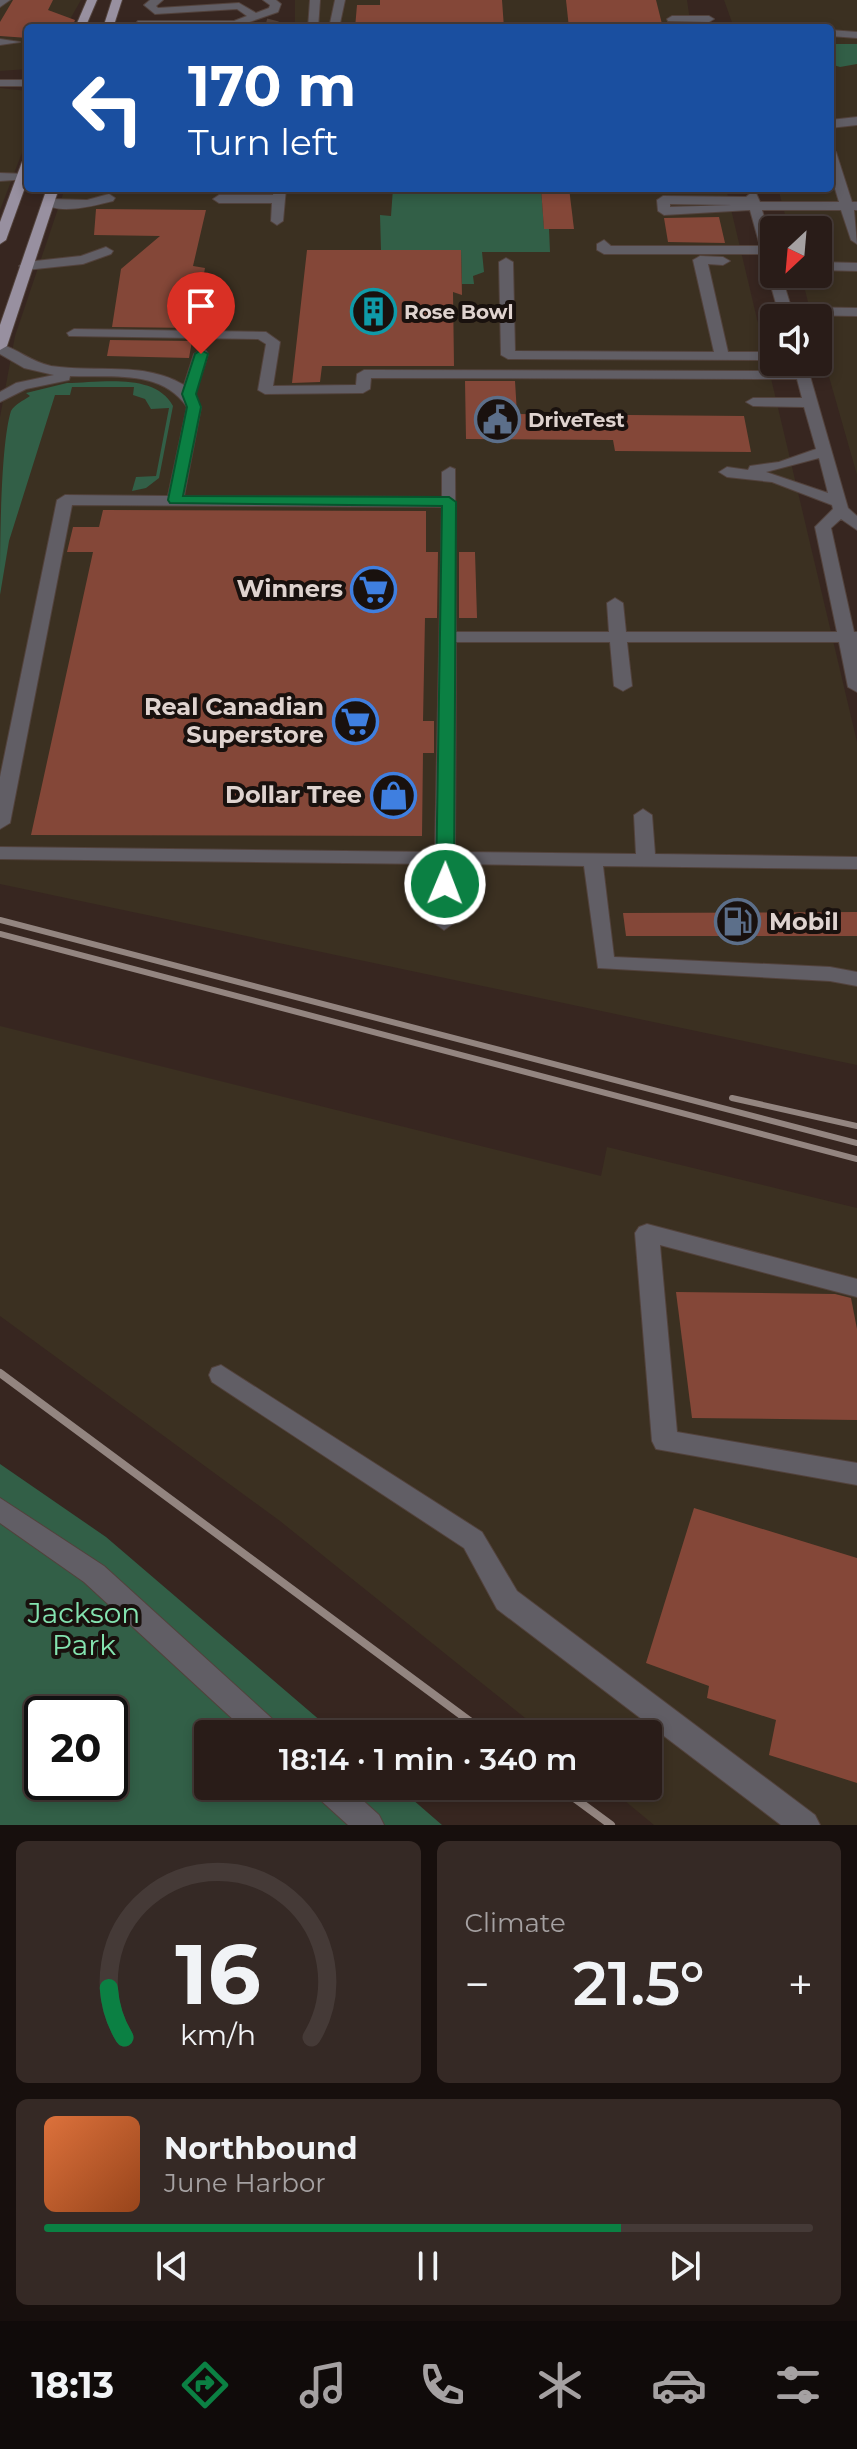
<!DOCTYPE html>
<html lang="en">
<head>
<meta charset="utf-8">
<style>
  body { margin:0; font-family:Montserrat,sans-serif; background:#352925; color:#f1f3f6; height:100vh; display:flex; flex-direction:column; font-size:30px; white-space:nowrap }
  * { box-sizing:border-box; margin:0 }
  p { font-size:26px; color:#a5a1a2 }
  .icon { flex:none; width:44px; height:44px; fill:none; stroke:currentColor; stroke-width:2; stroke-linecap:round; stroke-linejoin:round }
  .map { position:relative; height:1825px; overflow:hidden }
  .details { display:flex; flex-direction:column; gap:16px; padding:16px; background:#170f0d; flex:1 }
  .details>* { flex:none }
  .top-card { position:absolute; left:24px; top:24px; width:810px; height:168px; border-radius:8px; box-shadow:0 4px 12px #0003,0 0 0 2px #453a37; background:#1a4fa0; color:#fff; overflow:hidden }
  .needle { width:52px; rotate:206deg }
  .fabs { position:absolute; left:760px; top:216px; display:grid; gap:16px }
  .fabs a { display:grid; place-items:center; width:72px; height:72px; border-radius:8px; background:#291c18; box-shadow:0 4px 12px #0003,0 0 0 2px #453a37; font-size:40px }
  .speed { position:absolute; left:24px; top:1696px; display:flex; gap:16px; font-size:40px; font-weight:700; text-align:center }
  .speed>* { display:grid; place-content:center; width:104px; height:104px; border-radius:50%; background:#291c18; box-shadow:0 4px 12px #0003,0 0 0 2px #453a37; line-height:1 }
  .speed .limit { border:4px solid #111; border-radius:12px; background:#fff; color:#111 }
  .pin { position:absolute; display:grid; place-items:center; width:68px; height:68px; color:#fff; margin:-82px -34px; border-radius:50% 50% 50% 0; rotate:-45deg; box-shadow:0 0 8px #0007 }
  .pin .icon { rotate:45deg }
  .me { position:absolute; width:88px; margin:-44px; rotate:1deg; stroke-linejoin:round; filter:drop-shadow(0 0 6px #0008) }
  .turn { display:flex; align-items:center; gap:28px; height:168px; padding:0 32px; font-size:36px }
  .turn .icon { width:104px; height:104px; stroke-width:2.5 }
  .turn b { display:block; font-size:56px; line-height:68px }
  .big { font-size:60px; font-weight:600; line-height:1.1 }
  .details .tile { flex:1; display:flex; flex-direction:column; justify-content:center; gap:12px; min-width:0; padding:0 28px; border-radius:12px; background:#352925 }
  .details .dial { align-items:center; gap:0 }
  .dial svg { height:208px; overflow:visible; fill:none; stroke:#453a37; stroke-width:7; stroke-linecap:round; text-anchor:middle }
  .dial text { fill:#f1f3f6; stroke:none }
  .song { display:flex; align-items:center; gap:24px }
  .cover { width:96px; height:96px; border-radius:12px; background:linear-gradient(135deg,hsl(20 70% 55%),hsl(20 70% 35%)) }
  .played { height:8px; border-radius:4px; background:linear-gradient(90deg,#0b8043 75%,#453a37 75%) }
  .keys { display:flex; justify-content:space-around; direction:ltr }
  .heat { display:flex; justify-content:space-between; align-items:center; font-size:44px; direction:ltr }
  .details .tiles { flex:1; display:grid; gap:16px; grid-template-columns:1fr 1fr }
  .tile:last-child { grid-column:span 2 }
  .trip { position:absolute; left:194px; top:1720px; width:468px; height:80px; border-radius:8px; background:#291c18; box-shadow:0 4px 12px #0003,0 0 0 2px #453a37; font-weight:600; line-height:80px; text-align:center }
  .dock { display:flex; height:128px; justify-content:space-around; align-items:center; background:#100b0a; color:#a5a1a2 }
  .dock .icon { width:56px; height:56px }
  .dock .active { color:#0b8043 }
  .dock b { font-size:36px; color:#f1f3f6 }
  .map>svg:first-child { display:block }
  .commercial { fill:#3b3021 }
  .green { fill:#325f47; fill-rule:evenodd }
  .building { fill:#844738 }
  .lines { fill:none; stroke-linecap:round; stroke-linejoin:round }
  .minor-tunnel { stroke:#50403a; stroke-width:12; stroke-dasharray:12 6; stroke-linecap:butt }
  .minor-casing { stroke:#52423c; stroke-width:2 }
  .major-casing { stroke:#52423c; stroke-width:2 }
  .minor { fill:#615e65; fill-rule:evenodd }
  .major { fill:#9890a0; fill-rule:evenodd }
  .rail-far1 { stroke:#938580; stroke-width:6 }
  .rail { stroke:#938580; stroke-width:8 }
  .route { fill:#0b8043; stroke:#07532c; stroke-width:2 }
  .labels { text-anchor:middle; stroke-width:8; stroke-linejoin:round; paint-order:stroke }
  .far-poi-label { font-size:20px; font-weight:bold; fill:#dfd3cf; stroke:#19110e; text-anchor:start }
  .poi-label { font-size:24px; font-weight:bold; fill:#dfd3cf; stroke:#19110e; text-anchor:end }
  .near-park-label { font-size:28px; fill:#84e4b0; stroke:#19110e }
</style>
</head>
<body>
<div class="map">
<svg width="857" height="1825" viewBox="0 0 857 1825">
  <rect width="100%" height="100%" fill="#372620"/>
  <!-- commercial -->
  <g class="commercial">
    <polygon points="0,0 81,0 65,28 28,28 28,69 0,71"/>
    <polygon points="295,0 687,0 691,28 295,28"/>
    <polygon points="724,0 857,0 857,475 818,338 818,318 812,318 801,274 818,274 818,230 789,230 778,188 830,188 830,28 734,28"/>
    <polygon points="0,88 28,91 28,137 0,210"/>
    <polygon points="65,188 726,188 857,742 857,1065 0,884 0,417 15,336"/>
    <polygon points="0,1026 601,1176 607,1147 857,1208 857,1825 654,1825 607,1786 648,1786 648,1734 545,1734 280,1521 0,1316"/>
  </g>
  <!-- green -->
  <g class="green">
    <polygon points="830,44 857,44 857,64 840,67 830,64"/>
    <polygon points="393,188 541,188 544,228 549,229 550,252 482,252 484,272 473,276 474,284 462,284 461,250 381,250 380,215 391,216"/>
    <path d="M67 383C99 383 155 372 173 406L159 478 146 488 132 491 136 477 156 476 169 408 151 409 145 399 133 395 134 387H72L70 395H55L9 541 0 595C0 552 0 446 11 411 15 404 23 401 30 396L26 393Z"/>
    <path d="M0 1464 106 1537 336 1734H208V1786H397L442 1825H0ZM42 1714H110V1782H42Z"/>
  </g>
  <!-- building -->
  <g class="building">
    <polygon points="13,0 53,0 48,10 75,20 72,28 28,28 28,38 0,36 0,22"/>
    <polygon points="380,0 502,0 504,28 355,28 357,5 380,5"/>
    <polygon points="566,0 656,0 663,28 569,28"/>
    <polygon points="541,188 569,188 574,229 544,229"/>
    <polygon points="96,209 206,210 193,266 205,268 194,328 112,327 121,269 160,236 94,235"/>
    <polygon points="719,217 725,243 668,242 664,218"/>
    <polygon points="307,250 461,250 462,295 453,292 454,366 322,366 320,382 292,383"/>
    <polygon points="110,340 192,341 189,358 107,356"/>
    <polygon points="465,381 515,381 517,414 744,416 751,452 615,451 613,440 466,439"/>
    <polygon points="103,510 426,511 426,552 438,552 437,618 425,618 423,721 434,721 434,753 423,753 422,836 31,835 93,552 67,552 73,527 99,527"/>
    <polygon points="459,552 475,552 477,618 459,618"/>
    <polygon points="857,912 857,936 626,936 623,913"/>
    <polygon points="676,1292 835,1294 851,1298 857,1329 857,1420 692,1418"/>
    <polygon points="694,1508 857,1558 857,1783 769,1755 776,1720 707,1698 709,1686 646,1663"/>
  </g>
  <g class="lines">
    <!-- minor-tunnel -->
    <polyline class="minor-tunnel" points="271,28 273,20"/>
    <defs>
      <g id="minor">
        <polygon points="0,0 10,0 0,7"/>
        <polygon points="150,0 163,0 156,6 158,8 239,3 256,13 269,8 270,5 263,0 276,0 281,4 278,12 235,27 132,28 138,21 234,21 247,16 237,9 155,14 144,5"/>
        <polygon points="310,0 320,0 318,28 308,28"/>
        <polygon points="335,0 345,0 339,28 329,28"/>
        <polygon points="672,16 709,16 714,19 709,22 668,21 667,19"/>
        <polygon points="830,30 857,32 857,38 830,36"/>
        <polygon points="0,39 20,42 0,45"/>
        <rect x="0" y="80" width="28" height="6"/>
        <polygon points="857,117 857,125 830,128 830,120"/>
        <path d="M830 148 836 152 852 202H857V210H854L857 244 851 240 841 210H762L774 250V274H781L791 307 857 308V316L793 315 794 318H780L762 254H604L597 250V244L604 240 611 246H760L750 210 664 215 658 211 657 200 663 196 746 197 752 192 756 193 760 202H839L830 172ZM670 204 732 205 670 207Z"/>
        <polygon points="0,173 27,174 28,179 0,181"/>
        <polygon points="274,188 286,188 283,221 277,225 271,221 272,203 219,203 213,199 219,195 273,195"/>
        <path d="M109 194 115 198 113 201C93 206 60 215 42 203L48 199 87 200Z"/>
        <polygon points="106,247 113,251 111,254 83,264 26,270 19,266 26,262 81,256"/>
        <polygon points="700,256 723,257 730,261 723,265 708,264 728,352 774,352 774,360 508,359 501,355 499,262 506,258 513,262 515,351 714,352 693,260"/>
        <polygon points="818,262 857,263 857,271 818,270"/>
        <path d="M74 329 266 332 280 342 273 386 356 385 357 374 364 370 794 371 792 362H806L848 508 857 516V530L841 519 831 528 854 632H857V692L848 687 839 642H627L632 686 623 691 614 686 610 642H456L455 852 636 854 634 815 643 809 652 815 655 854 857 857V869L603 866 614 957 830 967 857 972V986L830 981 598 968 584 866 455 864 454 923 444 930 434 923 435 864 0 859V847L435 852 442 507 72 505 10 823 0 829V777L57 500 65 495 168 496 187 407C161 369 111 378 70 376L69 380 26 389 0 402V392L16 383 54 375 24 368 0 354V344C18 349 31 362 51 366 96 373 144 361 184 385L194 354 201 350 206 351 208 354 194 397 201 407 184 496 442 497V472L450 467 455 469 456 632H609L607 603 615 598 623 603 626 632H837L815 527 833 509 832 505 772 482 727 477 719 472 727 467 748 470 750 466 779 462 816 449 804 407 753 406 746 402 753 398H802L797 379 371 378 370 389 363 393 265 394 258 390 266 344 258 339 69 336 67 333ZM819 458 828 493 766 472Z"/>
        <polygon points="647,1224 857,1279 857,1297 660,1245 677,1432 857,1463 857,1485 656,1449 652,1441 635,1233 639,1227"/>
        <polygon points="221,1365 482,1532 517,1591 815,1815 820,1825 781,1825 497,1609 464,1548 212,1382 209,1375 212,1368"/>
        <polygon points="0,1498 104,1566 279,1725 283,1734 249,1734 84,1582 0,1523"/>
        <polygon points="311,1786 347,1786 379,1815 384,1825 348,1825 316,1796"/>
      </g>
      <g id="major">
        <polygon points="87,0 97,0 85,28 75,28"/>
        <polygon points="112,0 122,0 113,28 103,28"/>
        <polygon points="28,158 28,179 6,240 0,244 0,222 22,162"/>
        <polygon points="47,188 59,188 7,346 0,350 0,325"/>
      </g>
    </defs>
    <!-- minor casing -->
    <use href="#minor" class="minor-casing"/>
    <!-- major casing -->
    <use href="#major" class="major-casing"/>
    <!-- minor -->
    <use href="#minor" class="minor"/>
    <!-- major -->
    <use href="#major" class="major"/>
    <!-- rail-far1 -->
    <g class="rail-far1">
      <polyline points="0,920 857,1143"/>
      <polyline points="0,934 857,1159"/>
      <polyline points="732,1098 857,1126"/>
    </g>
    <!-- rail -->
    <g class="rail">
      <polyline points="0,1373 487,1734"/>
      <polyline points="558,1786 611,1825"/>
    </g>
  </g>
  <!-- route -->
  <polygon class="route" points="201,350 208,354 196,394 201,407 183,496 449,497 456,502 454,884 452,888 439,888 436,884 442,506 170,503 168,500 187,407 182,394 195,354"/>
  <!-- icons -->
  <defs>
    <symbol id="building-ring" viewBox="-11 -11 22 22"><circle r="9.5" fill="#19110e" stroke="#0f9aa8" stroke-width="1.5"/><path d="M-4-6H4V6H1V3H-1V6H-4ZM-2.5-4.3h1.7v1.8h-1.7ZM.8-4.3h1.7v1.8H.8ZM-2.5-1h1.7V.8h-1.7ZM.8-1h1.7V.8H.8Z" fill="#0f9aa8"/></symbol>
    <symbol id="civic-ring" viewBox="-11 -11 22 22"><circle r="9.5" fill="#19110e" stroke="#5c6f8a" stroke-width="1.5"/><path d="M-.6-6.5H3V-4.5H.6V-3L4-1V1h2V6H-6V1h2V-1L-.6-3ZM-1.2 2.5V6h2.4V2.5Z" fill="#5c6f8a"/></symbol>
    <symbol id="supermarket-ring" viewBox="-11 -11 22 22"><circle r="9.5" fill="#19110e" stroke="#3f7fe0" stroke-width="1.5"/><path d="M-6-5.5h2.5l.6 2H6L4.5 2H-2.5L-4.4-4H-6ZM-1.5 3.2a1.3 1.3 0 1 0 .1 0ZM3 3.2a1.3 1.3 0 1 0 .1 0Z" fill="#3f7fe0"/></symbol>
    <symbol id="shop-ring" viewBox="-11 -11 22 22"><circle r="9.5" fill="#19110e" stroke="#3f7fe0" stroke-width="1.5"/><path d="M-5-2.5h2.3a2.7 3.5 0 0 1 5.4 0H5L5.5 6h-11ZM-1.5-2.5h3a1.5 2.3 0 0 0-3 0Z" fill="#3f7fe0"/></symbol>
    <symbol id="fuel-ring" viewBox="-11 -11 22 22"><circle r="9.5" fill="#19110e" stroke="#5c6f8a" stroke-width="1.5"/><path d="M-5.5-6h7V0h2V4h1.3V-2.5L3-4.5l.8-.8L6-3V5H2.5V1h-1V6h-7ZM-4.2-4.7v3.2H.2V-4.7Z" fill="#5c6f8a"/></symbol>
  </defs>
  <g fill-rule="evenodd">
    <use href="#building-ring" x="348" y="286" width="51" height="51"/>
    <use href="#civic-ring" x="472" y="394" width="51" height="51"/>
    <use href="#supermarket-ring" x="348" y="564" width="51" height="51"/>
    <use href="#supermarket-ring" x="330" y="696" width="51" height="51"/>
    <use href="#shop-ring" x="368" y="770" width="51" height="51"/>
    <use href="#fuel-ring" x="712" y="896" width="51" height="51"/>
  </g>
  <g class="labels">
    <!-- far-poi labels -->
    <g class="far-poi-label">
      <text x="404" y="319">Rose Bowl</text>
      <text x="528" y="427">DriveTest</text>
    </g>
    <!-- poi labels -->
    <g class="poi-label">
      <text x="343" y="597">Winners</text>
      <text x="324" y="715">Real Canadian<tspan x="324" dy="28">Superstore</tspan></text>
      <text x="362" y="803">Dollar Tree</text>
      <text x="769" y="930" text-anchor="start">Mobil</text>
    </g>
    <!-- near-park labels -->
    <g class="near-park-label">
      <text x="84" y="1623">Jackson<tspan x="84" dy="32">Park</tspan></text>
    </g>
  </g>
</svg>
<div class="fabs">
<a><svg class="needle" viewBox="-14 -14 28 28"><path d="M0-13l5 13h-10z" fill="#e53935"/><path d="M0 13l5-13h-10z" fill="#a5a1a2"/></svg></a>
<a><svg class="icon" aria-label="sound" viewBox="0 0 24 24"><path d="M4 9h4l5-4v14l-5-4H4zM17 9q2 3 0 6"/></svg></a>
</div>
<div class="speed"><div class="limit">20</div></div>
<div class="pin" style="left:201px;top:354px;background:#d93025"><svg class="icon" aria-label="arrive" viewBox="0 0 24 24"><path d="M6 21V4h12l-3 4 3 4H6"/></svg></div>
<svg class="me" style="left:445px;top:884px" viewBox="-20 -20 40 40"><circle r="17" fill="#0b8043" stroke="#fff" stroke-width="3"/><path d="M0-11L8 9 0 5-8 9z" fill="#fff"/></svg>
<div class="trip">18:14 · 1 min · 340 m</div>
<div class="top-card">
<div class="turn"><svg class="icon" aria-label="left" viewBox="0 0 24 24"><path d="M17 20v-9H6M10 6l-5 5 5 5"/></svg><div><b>170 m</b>Turn left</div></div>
</div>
</div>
<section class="details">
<div class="tiles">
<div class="tile dial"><svg viewBox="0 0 100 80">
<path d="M14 69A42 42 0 1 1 86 69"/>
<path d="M14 69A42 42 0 0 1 8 50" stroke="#0b8043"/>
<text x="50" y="56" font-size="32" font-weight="700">16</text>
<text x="50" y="72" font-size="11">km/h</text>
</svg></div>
<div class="tile"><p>Climate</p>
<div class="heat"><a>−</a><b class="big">21.5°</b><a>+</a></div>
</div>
<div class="tile">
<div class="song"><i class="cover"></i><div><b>Northbound</b><p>June Harbor</p></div></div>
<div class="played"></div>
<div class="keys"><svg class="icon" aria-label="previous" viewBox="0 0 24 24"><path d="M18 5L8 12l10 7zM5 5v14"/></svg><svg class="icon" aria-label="pause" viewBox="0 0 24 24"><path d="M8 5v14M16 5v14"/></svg><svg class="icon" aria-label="next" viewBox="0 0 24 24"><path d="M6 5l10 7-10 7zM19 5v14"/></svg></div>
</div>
</div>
</section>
<nav class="dock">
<b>18:13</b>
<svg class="icon active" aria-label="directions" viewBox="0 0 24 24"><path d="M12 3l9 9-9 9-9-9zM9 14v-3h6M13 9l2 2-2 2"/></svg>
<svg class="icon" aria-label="music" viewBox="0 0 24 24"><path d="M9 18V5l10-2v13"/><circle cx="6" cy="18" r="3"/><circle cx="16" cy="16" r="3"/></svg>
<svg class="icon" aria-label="phone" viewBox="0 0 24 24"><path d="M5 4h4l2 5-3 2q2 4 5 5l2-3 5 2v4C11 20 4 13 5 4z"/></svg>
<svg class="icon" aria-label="climate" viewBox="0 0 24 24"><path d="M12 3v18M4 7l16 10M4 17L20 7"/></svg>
<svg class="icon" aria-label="car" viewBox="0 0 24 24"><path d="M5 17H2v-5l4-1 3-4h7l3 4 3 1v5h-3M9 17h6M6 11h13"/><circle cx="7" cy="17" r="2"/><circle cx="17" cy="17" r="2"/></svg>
<svg class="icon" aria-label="filters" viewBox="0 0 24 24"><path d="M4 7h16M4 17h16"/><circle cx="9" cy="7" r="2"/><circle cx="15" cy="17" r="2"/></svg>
</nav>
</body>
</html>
